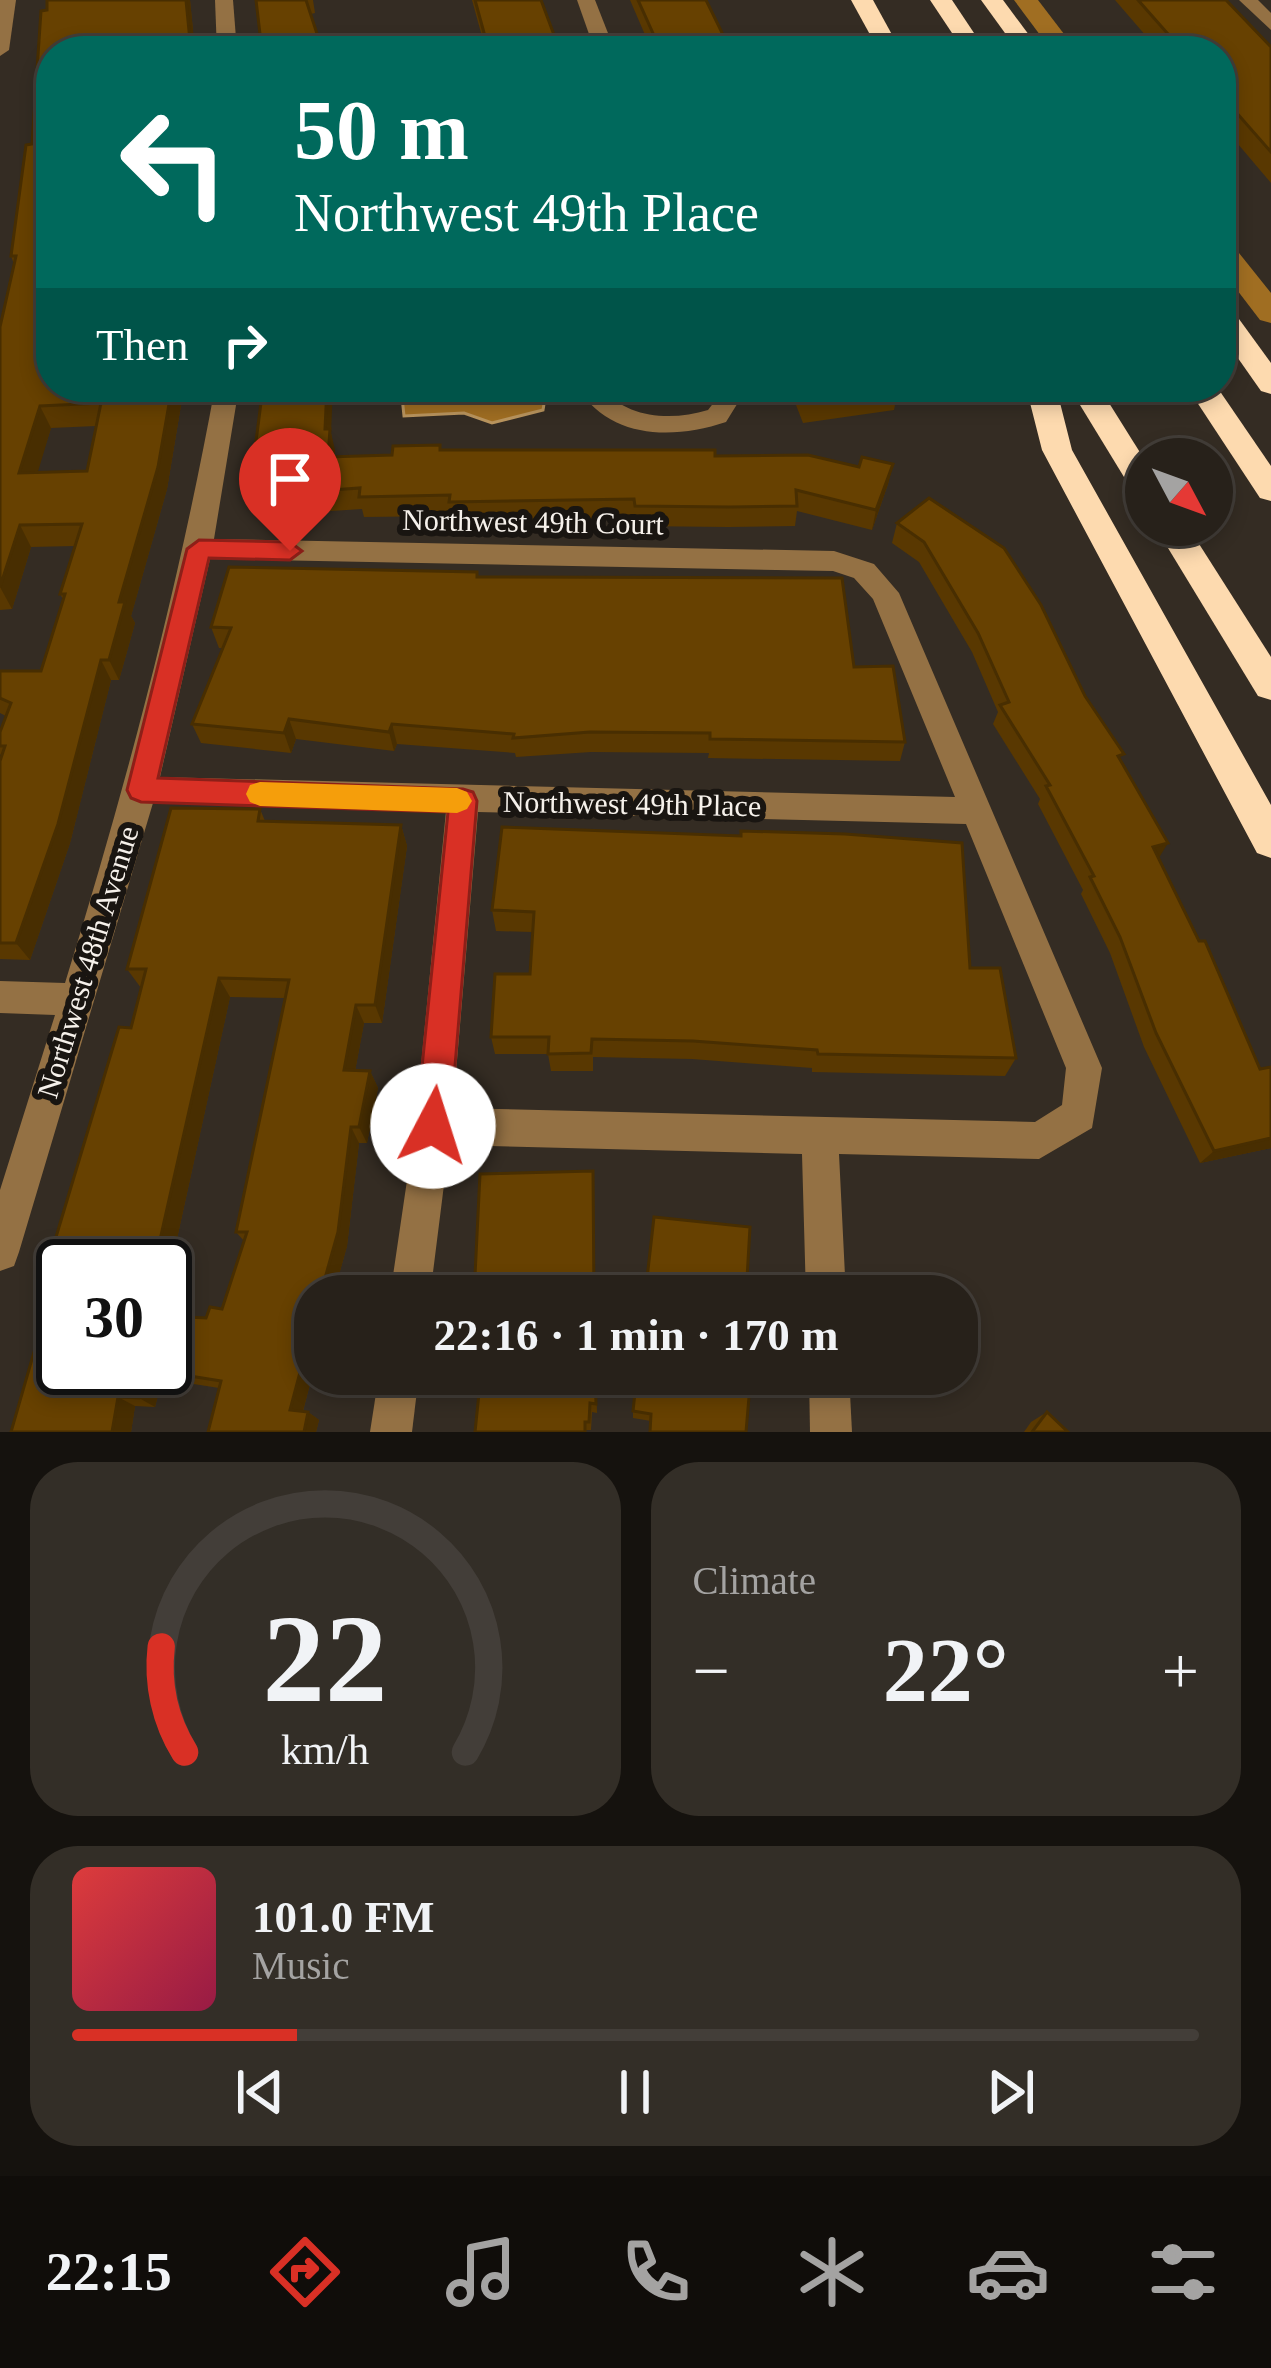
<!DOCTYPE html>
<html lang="en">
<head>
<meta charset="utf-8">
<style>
  body { margin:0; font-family:Georgia,serif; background:#332e27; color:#f1f3f6; height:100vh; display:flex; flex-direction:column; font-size:45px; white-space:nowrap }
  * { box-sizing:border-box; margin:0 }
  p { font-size:39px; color:#a4a3a2 }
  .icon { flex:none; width:66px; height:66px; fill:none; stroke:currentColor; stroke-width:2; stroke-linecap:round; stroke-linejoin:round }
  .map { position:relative; height:1432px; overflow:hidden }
  .panel { display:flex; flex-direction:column; gap:30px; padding:30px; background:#15120e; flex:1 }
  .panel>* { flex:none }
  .hud { position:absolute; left:36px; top:36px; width:1200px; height:366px; border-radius:48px; box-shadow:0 6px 18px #0003,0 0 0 3px #433e39; background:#00695c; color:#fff; overflow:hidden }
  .needle { width:78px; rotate:131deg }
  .controls { position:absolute; left:1125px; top:438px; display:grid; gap:24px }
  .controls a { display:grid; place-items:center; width:108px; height:108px; border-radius:50%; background:#27211a; box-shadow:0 6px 18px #0003,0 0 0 3px #433e39; font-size:60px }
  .speed { position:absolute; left:36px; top:1239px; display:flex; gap:24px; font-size:60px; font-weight:700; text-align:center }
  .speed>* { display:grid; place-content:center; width:156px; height:156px; border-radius:50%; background:#27211a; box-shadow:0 6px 18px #0003,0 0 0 3px #433e39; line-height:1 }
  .speed .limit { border:6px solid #111; border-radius:18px; background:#fff; color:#111 }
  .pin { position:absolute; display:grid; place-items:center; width:102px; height:102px; color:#fff; margin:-123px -51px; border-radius:50% 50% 50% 0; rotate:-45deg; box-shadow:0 0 12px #0007 }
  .pin .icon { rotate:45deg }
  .me { position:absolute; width:132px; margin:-66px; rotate:5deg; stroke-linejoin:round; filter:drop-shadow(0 0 9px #0008) }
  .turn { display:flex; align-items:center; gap:42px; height:252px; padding:0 60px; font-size:54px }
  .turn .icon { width:156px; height:156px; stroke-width:2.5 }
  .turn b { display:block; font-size:84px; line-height:102px }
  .then { display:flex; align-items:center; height:114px; padding:0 60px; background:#0003; gap:24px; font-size:45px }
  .big { font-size:90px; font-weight:800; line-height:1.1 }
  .panel .tile { flex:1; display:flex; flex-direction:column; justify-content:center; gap:18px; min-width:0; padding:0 42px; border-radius:48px; background:#332e27 }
  .panel .dial { align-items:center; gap:0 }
  .dial svg { height:312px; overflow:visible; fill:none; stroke:#433e39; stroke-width:7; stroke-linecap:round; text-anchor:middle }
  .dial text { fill:#f1f3f6; stroke:none }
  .song { display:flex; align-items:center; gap:36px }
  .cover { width:144px; height:144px; border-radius:18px; background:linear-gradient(135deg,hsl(0 70% 55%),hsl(340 70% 35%)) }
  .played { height:12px; border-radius:6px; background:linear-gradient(90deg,#d93025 20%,#433e39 20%) }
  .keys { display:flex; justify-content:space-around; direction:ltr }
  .heat { display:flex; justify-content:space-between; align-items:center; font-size:66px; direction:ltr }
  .panel .tiles { flex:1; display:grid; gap:30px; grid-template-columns:1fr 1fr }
  .tile:last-child { grid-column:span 2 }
  .trip { position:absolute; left:294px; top:1275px; width:684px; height:120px; border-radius:48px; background:#27211a; box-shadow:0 6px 18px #0003,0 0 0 3px #433e39; font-weight:800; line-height:120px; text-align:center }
  .tabs { display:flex; height:192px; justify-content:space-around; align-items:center; background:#100d0a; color:#a4a3a2 }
  .tabs .icon { width:84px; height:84px }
  .tabs .current { color:#d93025 }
  .tabs b { font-size:54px; color:#f1f3f6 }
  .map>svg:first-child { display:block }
  .water { fill:#a06e22; stroke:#ba955e; stroke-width:3 }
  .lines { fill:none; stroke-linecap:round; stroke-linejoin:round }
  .canal { fill:#a06e22; fill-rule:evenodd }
  .minor { fill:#947144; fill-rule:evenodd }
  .highway { fill:#fddaaf; fill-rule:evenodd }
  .wall { fill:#593801; fill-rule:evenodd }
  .shaded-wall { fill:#482e01 }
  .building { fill:#674101; stroke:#482e01; stroke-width:3; fill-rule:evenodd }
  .route { fill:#d93025; stroke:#8d1f18; stroke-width:3 }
  .slow { fill:#f59e0b }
  .labels { text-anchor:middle; stroke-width:12; stroke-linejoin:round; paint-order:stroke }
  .street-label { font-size:30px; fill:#f6f1eb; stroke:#191511 }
</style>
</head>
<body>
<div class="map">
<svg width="1271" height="1432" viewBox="0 0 1271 1432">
  <rect width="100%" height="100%" fill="#342c23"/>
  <!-- water -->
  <polygon class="water" points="401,387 539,387 545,398 543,410 492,423 464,413 404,416"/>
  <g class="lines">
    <!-- canal -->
    <g class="canal">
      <polygon points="1014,0 1038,0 1077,51 1052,51"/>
      <polygon points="1221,240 1231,243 1271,293 1271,323 1260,320 1221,269"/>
    </g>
    <!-- minor -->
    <g class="minor">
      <polygon points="0,0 16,0 9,50 0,56"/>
      <polygon points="215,0 233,0 237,51 217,51"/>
      <polygon points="577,0 595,0 615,51 595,51"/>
      <polygon points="1239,0 1258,0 1271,13 1271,30"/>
      <path d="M215 387H239L214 539 834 551 874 564 899 593 1102 1068 1092 1128 1039 1159 839 1154 846 1296H806L802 1154 449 1145 430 1296H390L415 1126 446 811 153 803 19 1252 14 1266 0 1271V1190L55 1015 0 1013V981L65 983C126 786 178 590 215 387ZM210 559 833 571 854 578 873 599 955 797 160 777ZM478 812 966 824 1066 1068 1062 1105 1035 1122 453 1108Z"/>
      <path d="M577 387H602C626 419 672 421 708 410L715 401 711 387H735L739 401 726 422C672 440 610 439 577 387Z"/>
      <polygon points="379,1374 419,1374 412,1432 370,1432"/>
      <polygon points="809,1374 849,1374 852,1432 810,1432"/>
    </g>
    <!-- highway -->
    <g class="highway">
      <polygon points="851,0 873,0 901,51 879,51"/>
      <polygon points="930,0 952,0 986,51 964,51"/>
      <polygon points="981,0 1003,0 1041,51 1018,51"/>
      <polygon points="1221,305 1231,308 1271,363 1271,394 1261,391 1221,334"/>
      <polygon points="1026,387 1056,387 1072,450 1271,805 1271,858 1257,853 1042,450"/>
      <polygon points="1069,387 1099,387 1146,462 1146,498 1135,495"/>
      <polygon points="1187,387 1217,387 1271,466 1271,501 1260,498"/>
      <polygon points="1154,525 1187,525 1271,657 1271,700 1258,696"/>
    </g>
  </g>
  <!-- wall -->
  <g class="wall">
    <path d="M47 0H190L195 51H51L184 387 167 489 131 616 135 623 119 680H111L70 843 30 960 0 959V761L2 756 0 754V732L6 716 0 713V671H41L63 599 60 594 75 546 31 547 12 609 0 610V327L14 264 11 256 32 144ZM96 426 87 471 37 472 51 428Z"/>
    <polygon points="256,0 313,0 315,13 311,14"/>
    <polygon points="472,0 541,0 560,51 486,51"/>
    <polygon points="630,0 706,0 731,51 652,51"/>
    <polygon points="1115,0 1226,0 1271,47 1271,183 1221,124 1221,51 1159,51"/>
    <polygon points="789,387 897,387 898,390 894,410 803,423"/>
    <polygon points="331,433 335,457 392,455 440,445 441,450 715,456 859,467 893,464 888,484 872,530 797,511 795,526 728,527 635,526 635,519 452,522 451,516 364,517 362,509 255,516 249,496"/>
    <polygon points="929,498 1085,696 1120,760 1158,859 1260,1069 1271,1067 1271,1148 1200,1163 1144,1047 1110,953 1081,894 1083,890 1038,804 1040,799 993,724 998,712 972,652 919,562 892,543 897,523"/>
    <polygon points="477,572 478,577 854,667 905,742 900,761 708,758 709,753 591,752 516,757 515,753 397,744 394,751 296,739 291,753 201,743 192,724 223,648 219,648 211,627"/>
    <path d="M171 808 260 809 265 821 401 825 407 846 382 1023H364L355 1071H370L378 1088 367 1143H359L347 1246 333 1296H315V1365L303 1411 308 1412 319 1420 316 1432H208L219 1388 162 1379 155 1407 135 1406 131 1432H11L62 1254 53 1247 119 1027 131 1028 141 988 127 969ZM230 997 285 998 236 1232 244 1241 222 1309 210 1307 206 1318 165 1316V1368H63V1266H171Z"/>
    <polygon points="502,827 970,968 1016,1058 1005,1076 812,1072 812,1068 692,1059 593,1057 593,1071 551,1071 548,1054 495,1054 491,1037 530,974 532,932 496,931 492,910"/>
    <polygon points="596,1374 597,1413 592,1412 591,1430 475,1432"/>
    <polygon points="751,1374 651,1421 633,1418 633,1411"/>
    <polygon points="1047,1412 1068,1432 1024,1432 1031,1422"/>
  </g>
  <!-- shaded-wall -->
  <g class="shaded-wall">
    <polygon points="186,0 190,0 195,51 191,51"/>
    <polygon points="172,387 184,387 167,489 131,616 135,623 119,680 109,660 119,602"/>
    <polygon points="327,387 333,387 331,433 335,450 334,477 328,457 325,429"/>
    <polygon points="40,406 51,428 31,495 19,473"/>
    <polygon points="893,464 888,484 872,530 876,510"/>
    <polygon points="20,525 31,547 12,609 0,587"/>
    <polygon points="101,660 111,680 70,843 30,960 16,943"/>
    <polygon points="289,719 296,739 291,753 284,733"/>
    <polygon points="392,724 397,744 394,751 389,732"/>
    <polygon points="401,825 407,846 382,1023 375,1005"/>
    <polygon points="1168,843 1157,861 1153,847"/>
    <polygon points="219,978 230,997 171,1266 157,1253"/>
    <polygon points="356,1005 364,1023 352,1087 344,1070"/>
    <polygon points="370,1071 378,1088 367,1143 359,1127"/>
    <polygon points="351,1127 359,1143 347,1246 333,1296 320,1296"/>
    <polygon points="1271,1138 1271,1148 1200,1163 1214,1151"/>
    <polygon points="142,1252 157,1266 138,1266"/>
    <polygon points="315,1316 315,1365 301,1418 290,1410"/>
    <polygon points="146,1369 162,1379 155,1407 139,1398"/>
    <polygon points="118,1397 135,1406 131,1432 112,1432"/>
    <polygon points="308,1412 319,1420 316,1432 304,1432"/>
  </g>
  <!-- building -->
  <g class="building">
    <path d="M47 0H186L191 51H51V387H172L158 467 119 602H125L109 660H101L58 824 16 943H0V761L5 746H0V732L11 703 0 698V671H41L65 594H60L82 524 20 525 0 587V327L16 256H11L26 145 32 144 41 11 47 10ZM101 403 87 471 19 473 40 406Z"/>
    <polygon points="256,0 306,0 322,49 318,51 262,51"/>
    <polygon points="475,0 541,0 560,51 489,51"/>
    <polygon points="638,0 706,0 731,51 661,51"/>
    <polygon points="1138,0 1226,0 1271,47 1271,152 1221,95 1221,51 1183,51"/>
    <polygon points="263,387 327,387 325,429 330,429 328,457 392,455 393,446 440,445 440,450 715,450 715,456 808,455 859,467 862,457 893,464 876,510 796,490 797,506 730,507 635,506 634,499 449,502 450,495 359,497 360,488 249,496"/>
    <polygon points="800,387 897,387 898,390 806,402"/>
    <polygon points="929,498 1004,548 1041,605 1085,696 1124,754 1118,756 1168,843 1153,847 1199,941 1205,941 1260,1069 1271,1067 1271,1138 1214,1151 1156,1033 1120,937 1090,877 1094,876 1046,786 1050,785 1000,705 1009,702 978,633 924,542 897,523"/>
    <polygon points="229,567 477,572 477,577 842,578 854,667 893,666 905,742 710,739 710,733 590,732 513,738 514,734 392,724 389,732 289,719 284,733 192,724 231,628 211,627"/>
    <path d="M171 808 260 809 258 821 401 825 375 1005H356L344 1070 370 1071 359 1127H351L338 1232 320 1296H315V1316L290 1410 308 1412 304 1432H208L221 1381 146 1369 139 1398 118 1397 112 1432H11L64 1248 53 1247 119 1027 131 1028 146 969H127ZM219 978 289 980 236 1232H247L222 1309 210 1307 206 1318 165 1316V1368H63V1266H138L142 1252 157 1253Z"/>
    <polygon points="502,827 741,836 741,831 845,834 962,843 970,968 1000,968 1016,1058 818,1054 817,1050 693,1041 592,1039 591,1053 548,1054 549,1037 491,1037 495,974 530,974 534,912 492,910"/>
    <polygon points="593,1171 594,1296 474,1296 480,1174"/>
    <polygon points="654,1217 750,1227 746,1296 645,1296"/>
    <polygon points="481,1374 595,1374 596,1404 590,1403 589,1422 585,1422 585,1432 475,1432"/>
    <polygon points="637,1374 751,1374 746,1432 650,1432 651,1414 633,1411"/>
    <polygon points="1047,1412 1068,1432 1032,1432"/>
  </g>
  <!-- route -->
  <polygon class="route" points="199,540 290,542 302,551 290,560 209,558 158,778 463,789 473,792 477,801 450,1126 445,1138 433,1143 421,1138 416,1126 448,812 141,802 131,798 127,790 187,549"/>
  <!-- slow -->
  <polygon class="slow" points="260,782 457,788 467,792 472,801 467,809 457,813 260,806 250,802 246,794 250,785"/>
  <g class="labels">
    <!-- street labels -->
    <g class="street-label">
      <text transform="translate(533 522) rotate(1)" y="10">Northwest 49th Court</text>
      <text transform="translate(632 804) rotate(1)" y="10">Northwest 49th Place</text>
      <text transform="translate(88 962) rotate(-73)" y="10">Northwest 48th Avenue</text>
    </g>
  </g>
</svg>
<div class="controls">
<a><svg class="needle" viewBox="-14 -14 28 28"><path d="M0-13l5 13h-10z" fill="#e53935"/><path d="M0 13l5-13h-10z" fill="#a4a3a2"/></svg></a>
</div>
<div class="speed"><div class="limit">30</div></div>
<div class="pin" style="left:290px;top:551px;background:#d93025"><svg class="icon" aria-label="arrive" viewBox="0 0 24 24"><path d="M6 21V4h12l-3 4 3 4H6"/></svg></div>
<svg class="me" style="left:433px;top:1126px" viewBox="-20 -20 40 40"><circle r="19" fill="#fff"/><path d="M0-13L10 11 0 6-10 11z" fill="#d93025"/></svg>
<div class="trip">22:16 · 1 min · 170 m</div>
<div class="hud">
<div class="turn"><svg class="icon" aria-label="left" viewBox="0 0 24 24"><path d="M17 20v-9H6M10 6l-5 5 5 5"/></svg><div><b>50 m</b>Northwest 49th Place</div></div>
<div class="then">Then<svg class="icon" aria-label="right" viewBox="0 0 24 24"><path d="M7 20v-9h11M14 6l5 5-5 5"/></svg></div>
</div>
</div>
<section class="panel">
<div class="tiles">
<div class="tile dial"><svg viewBox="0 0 100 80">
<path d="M14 69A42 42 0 1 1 86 69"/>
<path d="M14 69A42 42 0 0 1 8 42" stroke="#d93025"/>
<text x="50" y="56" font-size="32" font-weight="700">22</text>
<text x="50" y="72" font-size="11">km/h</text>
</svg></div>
<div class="tile"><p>Climate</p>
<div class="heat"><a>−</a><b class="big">22°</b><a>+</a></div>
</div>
<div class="tile">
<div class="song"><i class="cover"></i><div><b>101.0 FM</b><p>Music</p></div></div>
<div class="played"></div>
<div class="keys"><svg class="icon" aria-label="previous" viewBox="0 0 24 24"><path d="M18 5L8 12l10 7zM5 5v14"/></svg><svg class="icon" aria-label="pause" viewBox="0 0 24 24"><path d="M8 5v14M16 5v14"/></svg><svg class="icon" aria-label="next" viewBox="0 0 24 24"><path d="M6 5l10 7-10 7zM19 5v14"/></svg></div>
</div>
</div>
</section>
<nav class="tabs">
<b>22:15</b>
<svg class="icon current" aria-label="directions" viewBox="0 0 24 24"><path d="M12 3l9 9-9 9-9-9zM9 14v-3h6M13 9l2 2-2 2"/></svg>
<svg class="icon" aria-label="music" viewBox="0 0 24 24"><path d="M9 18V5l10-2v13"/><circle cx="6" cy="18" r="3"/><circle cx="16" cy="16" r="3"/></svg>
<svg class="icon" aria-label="phone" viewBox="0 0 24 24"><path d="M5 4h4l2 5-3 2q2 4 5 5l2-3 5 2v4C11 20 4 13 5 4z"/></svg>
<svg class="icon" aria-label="climate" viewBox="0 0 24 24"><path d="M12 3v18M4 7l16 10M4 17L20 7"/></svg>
<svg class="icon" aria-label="car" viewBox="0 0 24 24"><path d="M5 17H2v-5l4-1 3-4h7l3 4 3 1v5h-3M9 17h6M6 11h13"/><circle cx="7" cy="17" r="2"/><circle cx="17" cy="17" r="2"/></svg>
<svg class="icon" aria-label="filters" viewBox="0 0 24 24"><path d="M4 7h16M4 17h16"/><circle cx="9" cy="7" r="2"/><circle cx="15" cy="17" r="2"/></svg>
</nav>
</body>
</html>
